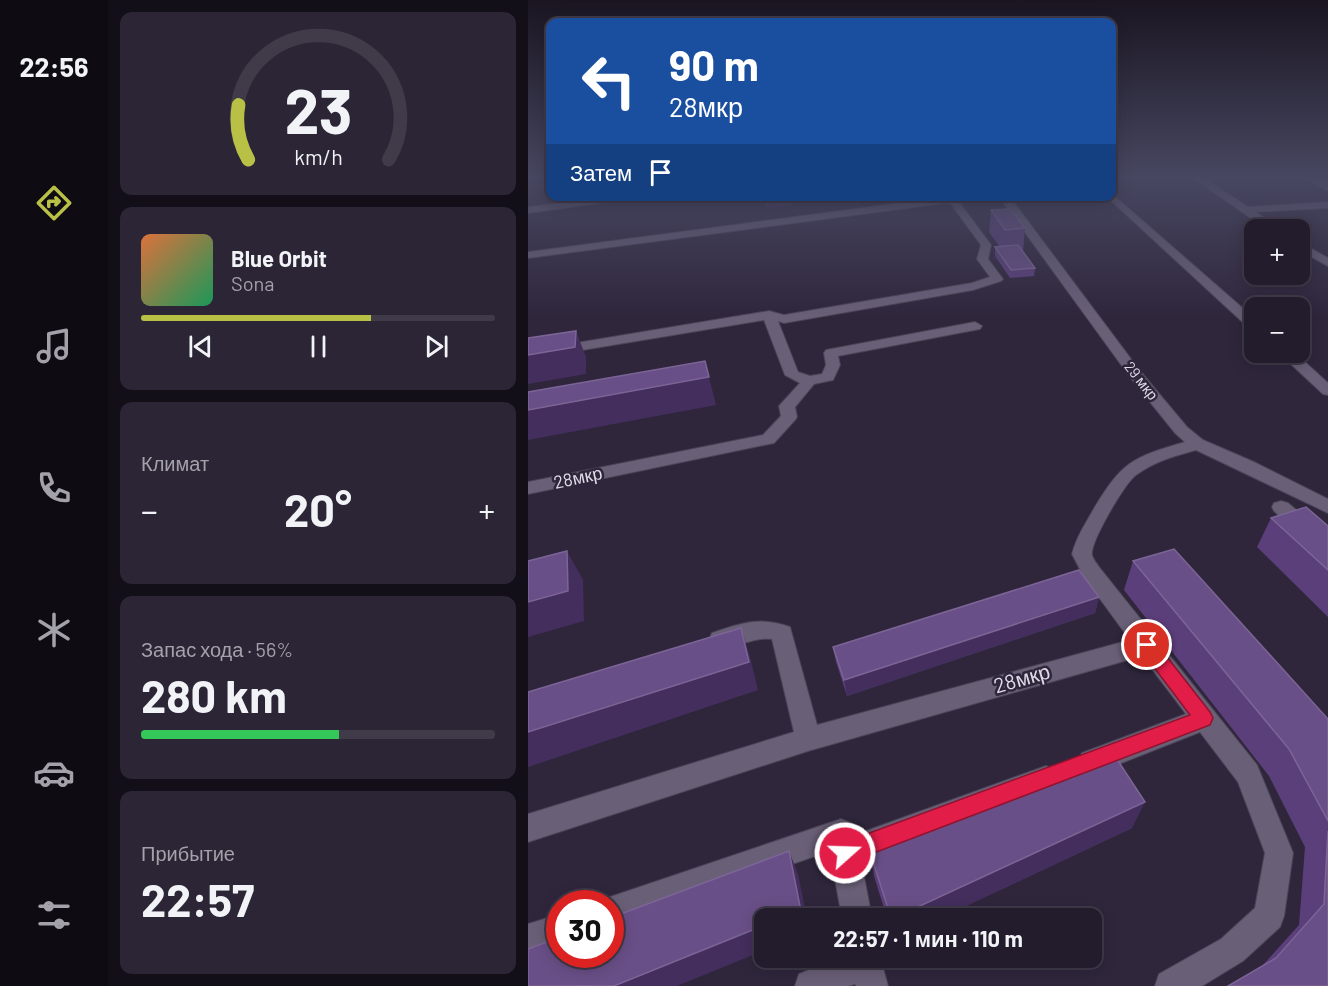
<!DOCTYPE html>
<html lang="ru">
<head>
<meta charset="utf-8">
<style>
  body { margin:0; font-family:Barlow,sans-serif; background:#2b2535; color:#f1f3f6; height:100vh; display:flex; flex-direction:column; font-size:22px; white-space:nowrap }
  * { box-sizing:border-box; margin:0 }
  p { font-size:20px; color:#a3a1aa }
  .icon { flex:none; width:33px; height:33px; fill:none; stroke:currentColor; stroke-width:2; stroke-linecap:round; stroke-linejoin:round }
  .map { position:relative; flex:1; overflow:hidden }
  .panel { display:flex; flex-direction:column; gap:12px; padding:12px; background:#130f19; width:420px }
  .panel>* { flex:none }
  .banner { position:absolute; left:18px; top:18px; width:570px; height:183px; border-radius:12px; box-shadow:0 3px 15px #0003,0 0 0 2px #403a49; background:#1a4fa0; color:#fff; overflow:hidden }
  .fabs { position:absolute; left:716px; top:219px; display:grid; gap:12px }
  .fabs a { display:grid; place-items:center; width:66px; height:66px; border-radius:12px; background:#231c2d; box-shadow:0 3px 15px #0003,0 0 0 2px #403a49; font-size:30px }
  .speed { position:absolute; left:18px; top:890px; display:flex; gap:12px; font-size:30px; font-weight:700; text-align:center }
  .speed>* { display:grid; place-content:center; width:78px; height:78px; border-radius:50%; background:#231c2d; box-shadow:0 3px 15px #0003,0 0 0 2px #403a49; line-height:1 }
  .speed .limit { border:9px solid #d22; background:#fff; color:#111 }
  .pin { position:absolute; display:grid; place-items:center; width:51px; height:51px; color:#fff; margin:-26px; border:3px solid #fff; border-radius:50%; box-shadow:0 2px 6px #0007 }
  .me { position:absolute; width:66px; margin:-33px; rotate:70deg; stroke-linejoin:round; filter:drop-shadow(0 0 4px #0008) }
  .turn { display:flex; align-items:center; gap:21px; height:126px; padding:0 24px; font-size:27px }
  .turn .icon { width:78px; height:78px; stroke-width:2.5 }
  .turn b { display:block; font-size:42px; line-height:51px }
  .then { display:flex; align-items:center; height:57px; padding:0 24px; background:#0003; gap:12px; font-size:22px }
  .big { font-size:45px; font-weight:700; line-height:1.1 }
  .panel .widget { flex:1; display:flex; flex-direction:column; justify-content:center; gap:9px; min-width:0; padding:0 21px; border-radius:12px; background:#2b2535 }
  .panel .dial { align-items:center; gap:0 }
  .dial svg { height:156px; overflow:visible; fill:none; stroke:#403a49; stroke-width:7; stroke-linecap:round; text-anchor:middle }
  .dial text { fill:#f1f3f6; stroke:none }
  .song { display:flex; align-items:center; gap:18px }
  .cover { width:72px; height:72px; border-radius:9px; background:linear-gradient(135deg,hsl(20 70% 55%),hsl(150 70% 35%)) }
  .played { height:6px; border-radius:3px; background:linear-gradient(90deg,#b9c046 65%,#403a49 65%) }
  .keys { display:flex; justify-content:space-around; direction:ltr }
  .heat { display:flex; justify-content:space-between; align-items:center; font-size:33px; direction:ltr }
  .charge { height:9px; border-radius:4px; background:linear-gradient(90deg,#34c759 56%,#403a49 0) }
  .trip { position:absolute; left:226px; top:908px; width:348px; height:60px; border-radius:12px; background:#231c2d; box-shadow:0 3px 15px #0003,0 0 0 2px #403a49; font-weight:700; line-height:60px; text-align:center }
  main { display:flex; flex:1; min-height:0 }
  .tabs { display:flex; flex-direction:column; width:108px; justify-content:space-around; align-items:center; background:#0e0b12; color:#a3a1aa }
  .tabs .icon { width:42px; height:42px }
  .tabs .active { color:#b9c046 }
  .tabs b { font-size:27px; color:#f1f3f6 }
  .map>svg:first-child { display:block }
  .lines { fill:none; stroke-linecap:round; stroke-linejoin:round }
  .minor-casing { stroke:#4b4455; stroke-width:2 }
  .minor { fill:#695f77; fill-rule:evenodd }
  .wall { fill:#5b3f7b }
  .shaded-wall { fill:#432e5d }
  .building { fill:#694f87; stroke:#7c6596; stroke-width:1.5 }
  .route { fill:#e11d48; stroke:#92132f; stroke-width:1.5 }
  .labels { text-anchor:middle; stroke-width:5; stroke-linejoin:round; paint-order:stroke }
  .far-street-label { font-size:15px; fill:#dfdae8; stroke:#2f263c }
  .street-label { font-size:18px; fill:#dfdae8; stroke:#2f263c }
  .near-street-label { font-size:21px; fill:#dfdae8; stroke:#2f263c }
</style>
</head>
<body>
<main>
<nav class="tabs">
<b>22:56</b>
<svg class="icon active" aria-label="directions" viewBox="0 0 24 24"><path d="M12 3l9 9-9 9-9-9zM9 14v-3h6M13 9l2 2-2 2"/></svg>
<svg class="icon" aria-label="music" viewBox="0 0 24 24"><path d="M9 18V5l10-2v13"/><circle cx="6" cy="18" r="3"/><circle cx="16" cy="16" r="3"/></svg>
<svg class="icon" aria-label="phone" viewBox="0 0 24 24"><path d="M5 4h4l2 5-3 2q2 4 5 5l2-3 5 2v4C11 20 4 13 5 4z"/></svg>
<svg class="icon" aria-label="climate" viewBox="0 0 24 24"><path d="M12 3v18M4 7l16 10M4 17L20 7"/></svg>
<svg class="icon" aria-label="car" viewBox="0 0 24 24"><path d="M5 17H2v-5l4-1 3-4h7l3 4 3 1v5h-3M9 17h6M6 11h13"/><circle cx="7" cy="17" r="2"/><circle cx="17" cy="17" r="2"/></svg>
<svg class="icon" aria-label="filters" viewBox="0 0 24 24"><path d="M4 7h16M4 17h16"/><circle cx="9" cy="7" r="2"/><circle cx="15" cy="17" r="2"/></svg>
</nav>
<section class="panel">
<div class="widget dial"><svg viewBox="0 0 100 80">
<path d="M14 69A42 42 0 1 1 86 69"/>
<path d="M14 69A42 42 0 0 1 9 41" stroke="#b9c046"/>
<text x="50" y="56" font-size="32" font-weight="700">23</text>
<text x="50" y="72" font-size="11">km/h</text>
</svg></div>
<div class="widget">
<div class="song"><i class="cover"></i><div><b>Blue Orbit</b><p>Sona</p></div></div>
<div class="played"></div>
<div class="keys"><svg class="icon" aria-label="previous" viewBox="0 0 24 24"><path d="M18 5L8 12l10 7zM5 5v14"/></svg><svg class="icon" aria-label="pause" viewBox="0 0 24 24"><path d="M8 5v14M16 5v14"/></svg><svg class="icon" aria-label="next" viewBox="0 0 24 24"><path d="M6 5l10 7-10 7zM19 5v14"/></svg></div>
</div>
<div class="widget"><p>Климат</p>
<div class="heat"><a>−</a><b class="big">20°</b><a>+</a></div>
</div>
<div class="widget"><p>Запас хода · 56%</p><b class="big">280 km</b><div class="charge"></div></div>
<div class="widget"><p>Прибытие</p><b class="big">22:57</b></div>
</section>
<div class="map">
<svg width="800" height="986" viewBox="0 0 800 986">
  <rect width="100%" height="100%" fill="#2f263c"/>
  <g class="lines">
    <defs>
      <g id="minor">
        <polygon points="665,178 676,178 720,207 800,202 800,208 728,212 753,230 740,230"/>
        <polygon points="777,178 788,178 800,184 800,191"/>
        <polygon points="584,194 726,318 726,329 721,328 578,196 584,196"/>
        <polygon points="92,196 124,196 0,213 0,207"/>
        <path d="M481 196 612 371 659 427 675 440 726 462 800 499V513L668 450C647 456 627 461 608 475 597 483 562 542 564 555 565 559 569 564 571 567L729 765 765 853 756 916 752 927 715 961 674 986H627L631 974 693 939 727 908 737 853 710 782 672 732 563 775 554 771 550 762 554 753 658 714 614 656 280 751 0 842V814L266 732 244 639C223 636 201 653 184 647L181 640 184 633C213 623 232 616 262 627L289 725 602 640 556 577 544 554C548 538 556 526 564 512 594 462 602 458 657 442L647 433 602 377 472 198 431 202 463 245 460 259 475 279 473 281 445 290 256 323 250 321 270 372 282 376 294 374 298 365 296 353 298 350 447 322 454 326 452 329 310 356 312 365 305 380 286 384 267 407 269 417 267 420 246 443 0 494V482L235 435 253 416 251 406 272 383 257 375 236 320 0 359V351L241 311 256 315 444 283 462 277 449 259 453 245 423 204 418 203 0 258V252L418 197Z"/>
        <polygon points="771,242 800,258 800,266 771,250"/>
        <polygon points="750,352 766,352 800,383 800,395 795,394"/>
        <polygon points="753,501 760,503 800,537 800,555 793,553 746,511 744,507 746,503"/>
        <polygon points="518,766 527,770 531,779 527,788 333,861 344,918 314,918 302,851 82,927 82,903 70,903 82,897 313,819 323,823 327,835"/>
        <polygon points="32,914 32,945 0,956 0,924"/>
        <polygon points="313,957 352,957 360,986 328,986 327,984 321,986 267,986 271,974"/>
      </g>
    </defs>
    <!-- minor casing -->
    <use href="#minor" class="minor-casing"/>
    <!-- minor -->
    <use href="#minor" class="minor"/>
  </g>
  <!-- wall -->
  <g class="wall">
    <polygon points="234,196 262,196 263,205 239,208"/>
    <polygon points="463,210 497,228 495,251 494,251 507,268 506,276 482,278 467,256 467,247 472,247 461,232"/>
    <polygon points="743,518 800,526 800,617 729,547"/>
    <polygon points="605,561 800,719 800,986 734,966 771,925 777,847 741,776 596,590"/>
    <polygon points="571,597 567,613 319,696 308,662 305,647"/>
    <polygon points="604,828 412,918 359,918 346,876 342,852"/>
  </g>
  <!-- shaded-wall -->
  <g class="shaded-wall">
    <polygon points="262,198 263,205 239,208 238,200"/>
    <polygon points="48,331 58,357 58,374 0,384 0,355"/>
    <polygon points="177,361 188,405 0,440 0,410"/>
    <polygon points="39,551 55,580 56,621 0,637 0,602"/>
    <polygon points="571,597 567,613 319,696 316,680"/>
    <polygon points="213,628 222,657 230,690 0,767 0,732"/>
    <polygon points="617,802 604,828 412,918 366,918"/>
    <polygon points="261,851 270,874 279,918 255,918"/>
    <polygon points="237,925 237,950 149,986 86,986"/>
  </g>
  <!-- building -->
  <g class="building">
    <polygon points="236,196 262,196 262,198 238,200"/>
    <polygon points="482,209 497,228 477,230 463,210"/>
    <polygon points="490,245 507,268 483,270 467,247"/>
    <polygon points="48,331 47,347 0,355 0,338"/>
    <polygon points="177,361 181,377 0,410 0,392"/>
    <polygon points="778,507 800,526 800,570 743,518"/>
    <polygon points="646,549 800,719 800,821 761,749 605,561"/>
    <polygon points="39,551 40,591 0,602 0,561"/>
    <polygon points="551,570 571,597 316,680 305,647"/>
    <polygon points="213,628 221,662 0,732 0,692"/>
    <polygon points="583,750 617,802 366,918 363,918 342,852"/>
    <polygon points="800,831 800,986 700,986 748,958 796,904"/>
    <polygon points="261,851 273,911 255,918 237,918 237,925 86,986 0,986 0,949 32,937 32,954 82,954 82,918"/>
  </g>
  <!-- sky -->
  <linearGradient id="sky" x2="0" y2="1"><stop stop-color="#1a1521"/><stop offset="0.56" stop-color="#474761"/><stop offset="1" stop-color="#474761" stop-opacity="0"/></linearGradient>
  <rect width="800" height="317" fill="url(#sky)"/>
  <!-- route -->
  <polygon class="route" points="619,637 625,639 682,712 685,718 682,725 317,864 309,861 306,853 309,845 317,842 662,715 613,650 610,645 613,639"/>
  <g class="labels">
    <!-- far-street labels -->
    <g class="far-street-label">
      <text transform="translate(613 381) rotate(52)" y="5">29 мкр</text>
    </g>
    <!-- street labels -->
    <g class="street-label">
      <text transform="translate(50 478) rotate(-12)" y="6">28мкр</text>
    </g>
    <!-- near-street labels -->
    <g class="near-street-label">
      <text transform="translate(494 679) rotate(-16)" y="7">28мкр</text>
    </g>
  </g>
</svg>
<div class="fabs">
<a>+</a>
<a>−</a>
</div>
<div class="speed"><div class="limit">30</div></div>
<div class="pin" style="left:619px;top:645px;background:#d93025"><svg class="icon" aria-label="arrive" viewBox="0 0 24 24"><path d="M6 21V4h12l-3 4 3 4H6"/></svg></div>
<svg class="me" style="left:317px;top:853px" viewBox="-20 -20 40 40"><circle r="17" fill="#e11d48" stroke="#fff" stroke-width="3"/><path d="M0-11L8 9 0 5-8 9z" fill="#fff"/></svg>
<div class="trip">22:57 · 1 мин · 110 m</div>
<div class="banner">
<div class="turn"><svg class="icon" aria-label="left" viewBox="0 0 24 24"><path d="M17 20v-9H6M10 6l-5 5 5 5"/></svg><div><b>90 m</b>28мкр</div></div>
<div class="then">Затем<svg class="icon" aria-label="arrive" viewBox="0 0 24 24"><path d="M6 21V4h12l-3 4 3 4H6"/></svg></div>
</div>
</div>
</main>
</body>
</html>
